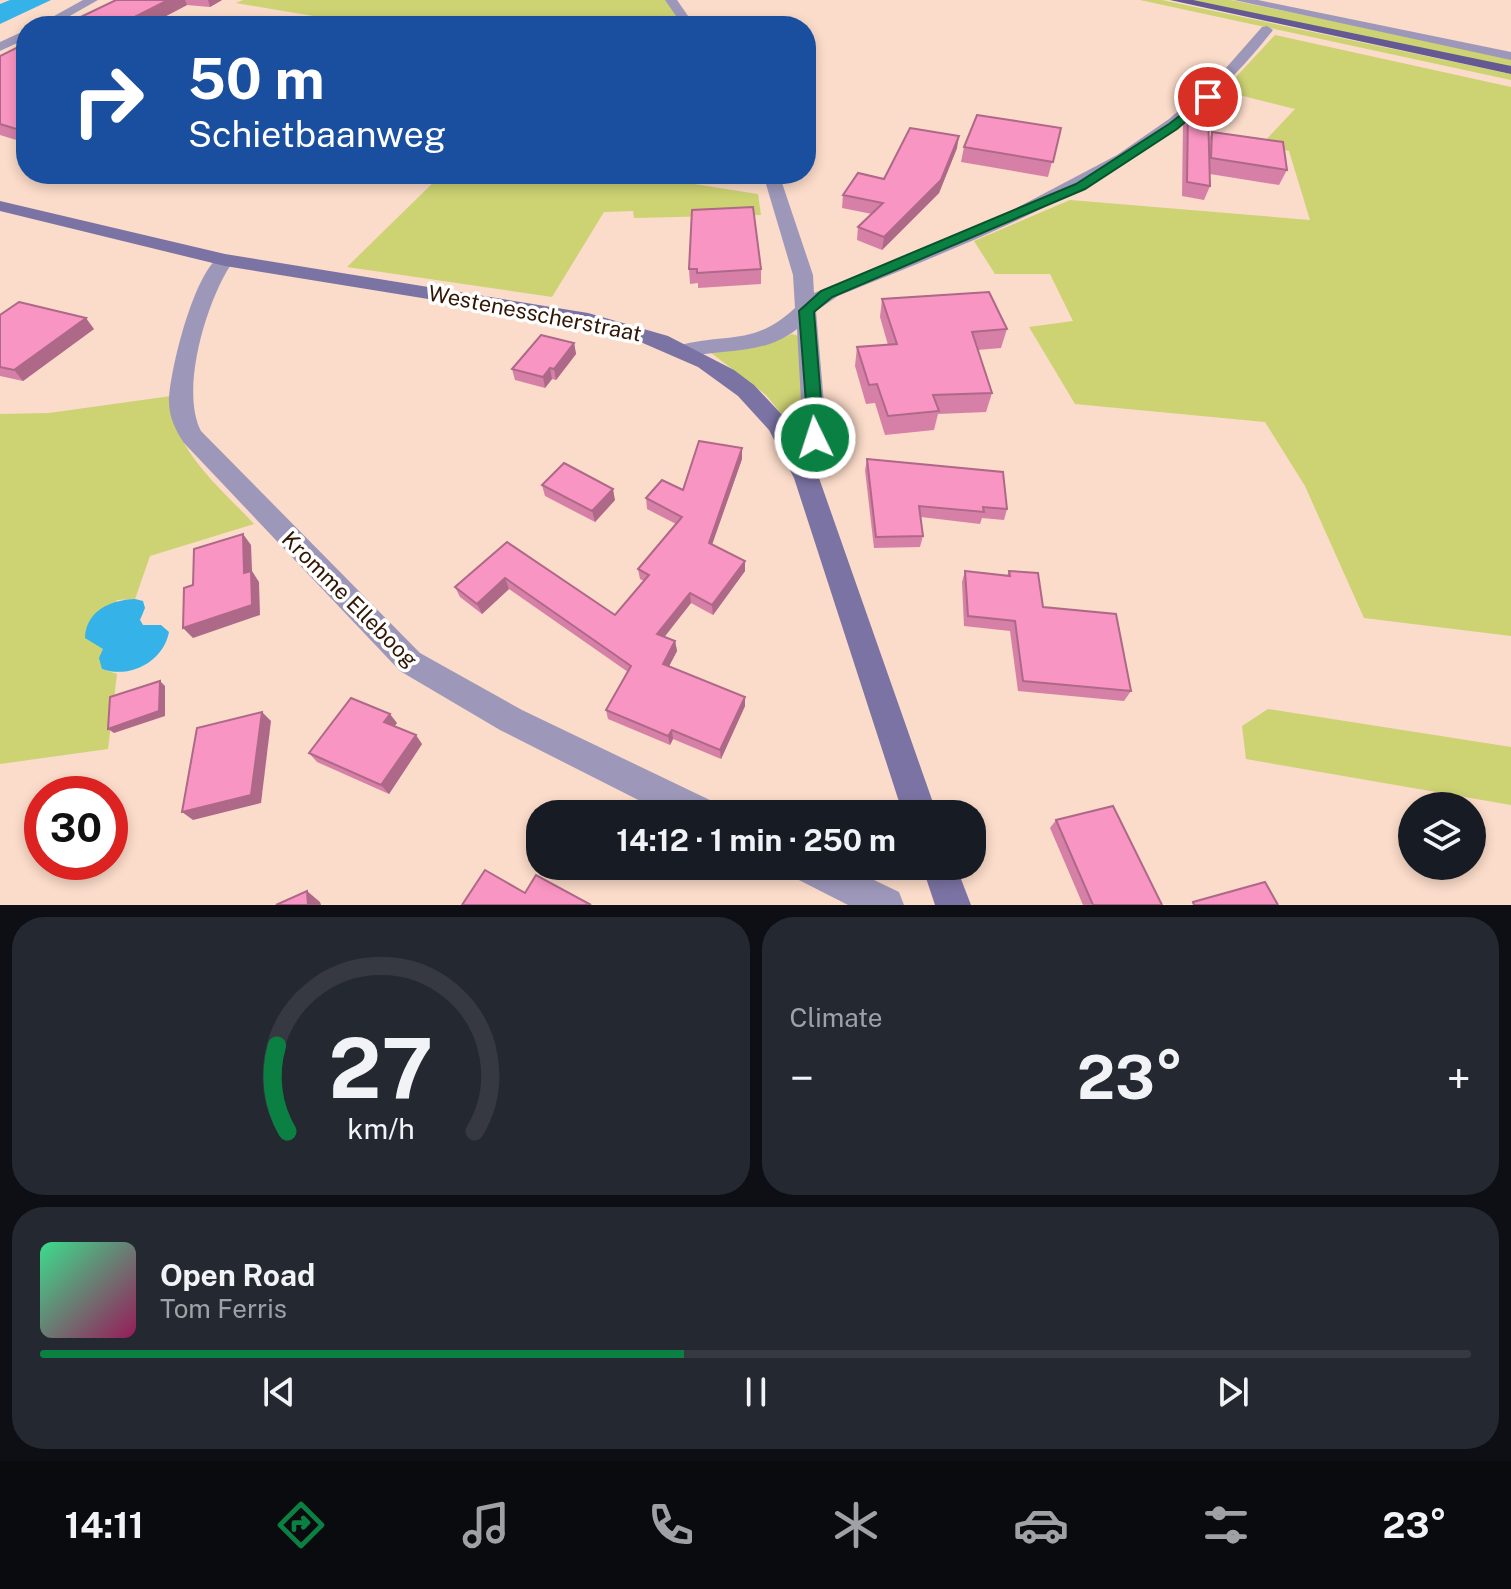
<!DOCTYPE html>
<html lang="en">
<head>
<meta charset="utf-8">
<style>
  body { margin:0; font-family:"Public Sans",sans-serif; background:#242831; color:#f1f3f6; height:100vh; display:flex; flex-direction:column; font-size:30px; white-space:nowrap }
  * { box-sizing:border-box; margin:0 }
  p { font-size:26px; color:#9ea1a6 }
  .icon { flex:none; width:44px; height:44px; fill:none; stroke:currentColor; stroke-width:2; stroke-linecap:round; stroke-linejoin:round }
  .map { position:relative; height:905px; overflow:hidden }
  .sheet { display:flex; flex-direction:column; gap:12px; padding:12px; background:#0d0f14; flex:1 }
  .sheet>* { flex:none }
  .hud { position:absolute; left:16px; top:16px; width:800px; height:168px; border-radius:32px; box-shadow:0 4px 12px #0003; background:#1a4fa0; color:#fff; overflow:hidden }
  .tools { position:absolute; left:1398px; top:792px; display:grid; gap:16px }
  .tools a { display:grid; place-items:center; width:88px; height:88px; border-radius:50%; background:#171b24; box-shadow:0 4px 12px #0003; font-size:40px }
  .speed { position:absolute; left:24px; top:776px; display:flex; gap:16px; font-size:40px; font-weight:700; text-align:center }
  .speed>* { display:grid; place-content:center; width:104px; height:104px; border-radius:50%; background:#171b24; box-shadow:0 4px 12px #0003; line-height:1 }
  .speed .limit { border:12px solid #d22; background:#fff; color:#111 }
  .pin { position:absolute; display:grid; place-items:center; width:68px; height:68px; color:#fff; margin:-34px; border:4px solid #fff; border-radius:50%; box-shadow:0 2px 8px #0007 }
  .me { position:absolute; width:88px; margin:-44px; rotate:356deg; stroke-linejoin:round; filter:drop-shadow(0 0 6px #0008) }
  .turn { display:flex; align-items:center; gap:28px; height:168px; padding:0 40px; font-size:36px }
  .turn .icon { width:104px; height:104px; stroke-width:2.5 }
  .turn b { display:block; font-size:56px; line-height:68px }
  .big { font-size:60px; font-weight:700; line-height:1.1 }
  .sheet .widget { flex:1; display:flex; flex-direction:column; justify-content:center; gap:12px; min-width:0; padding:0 28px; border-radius:32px; background:#242831 }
  .sheet .dial { align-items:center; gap:0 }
  .dial svg { height:208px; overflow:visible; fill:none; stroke:#363941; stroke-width:7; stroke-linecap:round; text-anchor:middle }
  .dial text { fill:#f1f3f6; stroke:none }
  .song { display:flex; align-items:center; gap:24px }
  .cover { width:96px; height:96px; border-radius:12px; background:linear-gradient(135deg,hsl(150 70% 55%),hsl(330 70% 35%)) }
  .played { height:8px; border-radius:4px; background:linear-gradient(90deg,#0b8043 45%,#363941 45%) }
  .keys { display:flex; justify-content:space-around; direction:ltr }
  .heat { display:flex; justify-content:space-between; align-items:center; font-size:44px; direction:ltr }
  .sheet .tiles { flex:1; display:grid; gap:12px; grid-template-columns:1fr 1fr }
  .widget:last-child { grid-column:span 2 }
  .trip { position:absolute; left:526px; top:800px; width:460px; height:80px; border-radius:32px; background:#171b24; box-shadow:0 4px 12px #0003; font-weight:700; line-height:80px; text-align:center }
  .tabs { display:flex; height:128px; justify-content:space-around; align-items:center; background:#090b0e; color:#9ea1a6 }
  .tabs .icon { width:56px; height:56px }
  .tabs .current { color:#0b8043 }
  .tabs b { font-size:36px; color:#f1f3f6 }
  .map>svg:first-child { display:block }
  .green { fill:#cdd273 }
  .water { fill:#35b2e8 }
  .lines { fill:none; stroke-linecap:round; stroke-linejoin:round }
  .street { fill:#9d98b9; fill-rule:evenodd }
  .secondary { fill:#7b73a3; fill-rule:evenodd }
  .primary { fill:#645993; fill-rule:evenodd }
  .wall { fill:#d680a7 }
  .shaded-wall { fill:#ae6888 }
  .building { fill:#f995c2; stroke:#ae6888; stroke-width:2 }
  .route { fill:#0b8043; stroke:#07532c; stroke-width:2 }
  .labels { text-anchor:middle; stroke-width:7; stroke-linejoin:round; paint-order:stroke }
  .street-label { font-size:22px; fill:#331705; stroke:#fff }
</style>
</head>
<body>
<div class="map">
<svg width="1511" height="905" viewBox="0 0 1511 905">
  <rect width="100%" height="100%" fill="#fbdbc9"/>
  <!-- green -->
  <g class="green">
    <polygon points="243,0 668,0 686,26 577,26 515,17 498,26 372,26 236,3"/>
    <polygon points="1140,0 1162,0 1511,74 1511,80"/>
    <polygon points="1190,0 1231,0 1511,58 1511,67"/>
    <polygon points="1275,35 1511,87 1511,636 1364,618 1305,486 1265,422 1075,404 1029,327 1073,321 1050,274 995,274 974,241 1070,200 1310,220 1289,151 1262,144 1295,109 1223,91"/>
    <polygon points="442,174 630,174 758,194 761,215 634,218 633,211 604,212 552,297 347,267"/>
    <polygon points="792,334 799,336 806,433 801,438 766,395 710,352 772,342"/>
    <path d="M171 396C170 448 221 488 254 524L150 556 135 599 117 600 98 644 103 649 102 669 117 674 108 749 0 764V414L49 413Z"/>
    <polygon points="1268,709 1511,747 1511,805 1246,759 1242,726"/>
  </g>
  <!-- water -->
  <g class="water">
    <polygon points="10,0 51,0 0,24 0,4"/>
    <path d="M135 599 143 601 145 608 140 620 143 625H161L169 632C163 662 130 679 102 669L99 658 103 649 85 638C86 611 110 600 135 599Z"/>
  </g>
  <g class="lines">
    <!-- street -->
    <g class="street">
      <polygon points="83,0 98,0 52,26 36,26"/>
      <polygon points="665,0 677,0 695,26 683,26"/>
      <polygon points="1234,0 1258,0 1511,52 1511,60"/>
      <path d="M1267 26 1273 30C1165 171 997 231 838 296L816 311 827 438 809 465 800 468 791 465 788 459 803 437 797 329C763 356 724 348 685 358L677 356 674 351 677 346C727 332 753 347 795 308L793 275 763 174H779L813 275 814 293 1005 214 1117 155 1169 119 1218 77 1262 27Z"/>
      <polygon points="26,30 26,39 0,51 0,42"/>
      <path d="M225 254 234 260C208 296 179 389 201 431L420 653 522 710 714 802 719 814H666L500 730 400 671 184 443C176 431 169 417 169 402 169 373 196 261 225 254Z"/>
      <polygon points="790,866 845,866 899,892 904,905 848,905 795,878"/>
    </g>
    <!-- secondary -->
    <g class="secondary">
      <polygon points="0,201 225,254 588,313 668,336 734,370 754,385 785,418 819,478 937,814 903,814 794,478 769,430 738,396 698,367 629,337 588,325 225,266 0,211"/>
      <polygon points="922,866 956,866 971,905 935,905"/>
    </g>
    <!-- primary -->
    <polygon class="primary" points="1170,0 1193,0 1511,66 1511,74"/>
  </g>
  <!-- wall -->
  <g class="wall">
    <polygon points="116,0 222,0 210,7 187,5 147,26 62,26"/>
    <polygon points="26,43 26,143 0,135 0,56"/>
    <polygon points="1188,112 1209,139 1212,132 1287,170 1279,185 1210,174 1210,186 1204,200 1182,196 1183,125"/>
    <polygon points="1061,128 1048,177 961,162 964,147"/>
    <polygon points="957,148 939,193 882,250 857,240 858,227 872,214 842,208 843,195"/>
    <polygon points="689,269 761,269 761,284 698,288 698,283 690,284"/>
    <polygon points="882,299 1007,329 1001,348 977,350 992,393 986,412 938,414 934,430 885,435 875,403 866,404 855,366 857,347 888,345 880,317"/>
    <polygon points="0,315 94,329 23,381 0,376"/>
    <polygon points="574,343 576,354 556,380 552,379 545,388 515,380 512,369"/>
    <polygon points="742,459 712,545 745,561 745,571 713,615 691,603 664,636 675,641 677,651 669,666 745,706 721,759 673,739 670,745 608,719 606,710 628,672 509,589 482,614 460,597 455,587 507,542 615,615 644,581 640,579 638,569 676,524 647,509 646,498 683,490"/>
    <polygon points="867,459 1007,509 1004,520 982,518 980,524 921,517 923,536 920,547 874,548 865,470"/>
    <polygon points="542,485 615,500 595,522 545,496"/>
    <polygon points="965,571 1007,576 1009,571 1043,607 1131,691 1124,701 1018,691 1010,631 964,626 962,582"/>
    <polygon points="397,723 394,726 422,744 389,794 317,762 309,753"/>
    <polygon points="1056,820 1162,905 1083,905 1050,828"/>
  </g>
  <!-- shaded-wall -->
  <g class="shaded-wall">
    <polygon points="168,0 185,0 187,5 147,26 117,26"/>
    <polygon points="208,0 222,0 210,7"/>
    <polygon points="959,136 957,148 939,193 882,250 884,237"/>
    <polygon points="86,318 94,329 23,381 14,370"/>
    <polygon points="574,343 576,354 556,380 554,369"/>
    <polygon points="550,368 552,379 545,388 543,377"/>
    <polygon points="742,448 742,459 709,553 709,543"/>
    <polygon points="613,489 615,500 595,522 592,511"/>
    <polygon points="243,534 251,545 252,571 259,582 260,615 193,638 183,628 244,573"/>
    <polygon points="745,561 745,571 713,615 712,605"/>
    <polygon points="505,578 509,589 482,614 477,604"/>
    <polygon points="690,593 691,603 659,644 657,634"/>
    <polygon points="675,641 677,651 665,674 663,664"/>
    <polygon points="160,681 165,686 165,716 114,733 108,729"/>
    <polygon points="745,697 745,706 721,759 720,750"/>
    <polygon points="262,712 271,721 261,803 193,820 182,812"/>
    <polygon points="390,714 397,723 391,731 384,722"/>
    <polygon points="672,730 673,739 670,745 668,736"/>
    <polygon points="416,735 422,744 389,794 381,785"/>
    <polygon points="307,891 320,902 321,905 308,905"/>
  </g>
  <!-- building -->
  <g class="building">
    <polygon points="116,0 168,0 117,26 62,26"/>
    <polygon points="26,43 26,132 0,124 0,56"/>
    <polygon points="1208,111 1210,186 1187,182 1188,112"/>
    <polygon points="977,115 1061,128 1053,162 964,147"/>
    <polygon points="910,128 959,136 941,180 884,237 858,227 883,203 843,195 858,173 884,179"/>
    <polygon points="1212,132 1283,142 1287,170 1211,158"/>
    <polygon points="753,207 761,269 697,273 697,269 689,269 692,210"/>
    <polygon points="989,292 1007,329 972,332 992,393 933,395 939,411 888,416 877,384 869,385 857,347 897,344 882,299"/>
    <polygon points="19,302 86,318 14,370 0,367 0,315"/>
    <polygon points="541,335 574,343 554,369 550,368 543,377 512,369"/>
    <polygon points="699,441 742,448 709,543 745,561 712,605 690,593 657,634 675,641 663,664 745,697 720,750 672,730 668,736 606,710 631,666 505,578 477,604 455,587 507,542 615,615 649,575 638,569 682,517 646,498 662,480 683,490"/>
    <polygon points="867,459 1003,472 1007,509 983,507 984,512 919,506 923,536 876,537"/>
    <polygon points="564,463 613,489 592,511 542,485"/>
    <polygon points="243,534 244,573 251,571 252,605 183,628 184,588 193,585 194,549"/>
    <polygon points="965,571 1010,576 1009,571 1038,573 1043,607 1116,614 1131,691 1023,681 1015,621 968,616"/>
    <polygon points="160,681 159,711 108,729 110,697"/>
    <polygon points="351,698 390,714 384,722 416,735 381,785 309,753"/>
    <polygon points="262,712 251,795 182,812 197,728"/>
    <polygon points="1113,806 1162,905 1093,905 1056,820"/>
    <polygon points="485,870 525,893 536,875 591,905 462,905"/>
    <polygon points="1265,882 1278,905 1194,905 1193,902"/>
    <polygon points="307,891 308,905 276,905"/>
  </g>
  <!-- route -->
  <polygon class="route" points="1208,94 1214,97 1212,99 1177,129 1085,189 832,297 814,312 824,438 822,442 809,442 799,311 821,291 1076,184 1169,124"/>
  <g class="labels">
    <!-- street labels -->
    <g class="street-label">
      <text transform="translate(535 313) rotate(11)" y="8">Westenesscherstraat</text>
      <text transform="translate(350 599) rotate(45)" y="8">Kromme Elleboog</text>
    </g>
  </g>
</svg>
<div class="tools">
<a><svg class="icon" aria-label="layers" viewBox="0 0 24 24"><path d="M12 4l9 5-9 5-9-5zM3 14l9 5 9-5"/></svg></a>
</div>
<div class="speed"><div class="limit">30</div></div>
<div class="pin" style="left:1208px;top:97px;background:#d93025"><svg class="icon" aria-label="arrive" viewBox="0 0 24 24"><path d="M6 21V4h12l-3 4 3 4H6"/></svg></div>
<svg class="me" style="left:815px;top:438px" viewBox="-20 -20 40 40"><circle r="17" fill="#0b8043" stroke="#fff" stroke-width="3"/><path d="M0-11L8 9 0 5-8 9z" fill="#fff"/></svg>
<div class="trip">14:12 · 1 min · 250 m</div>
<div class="hud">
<div class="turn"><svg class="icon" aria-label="right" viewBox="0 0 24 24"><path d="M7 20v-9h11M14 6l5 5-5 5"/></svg><div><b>50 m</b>Schietbaanweg</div></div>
</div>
</div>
<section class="sheet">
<div class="tiles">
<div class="widget dial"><svg viewBox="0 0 100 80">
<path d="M14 69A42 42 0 1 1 86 69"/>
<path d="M14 69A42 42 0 0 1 10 36" stroke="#0b8043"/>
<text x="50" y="56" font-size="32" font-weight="700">27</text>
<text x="50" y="72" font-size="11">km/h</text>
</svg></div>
<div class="widget"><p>Climate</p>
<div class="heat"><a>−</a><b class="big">23°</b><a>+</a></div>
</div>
<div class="widget">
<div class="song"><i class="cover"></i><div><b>Open Road</b><p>Tom Ferris</p></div></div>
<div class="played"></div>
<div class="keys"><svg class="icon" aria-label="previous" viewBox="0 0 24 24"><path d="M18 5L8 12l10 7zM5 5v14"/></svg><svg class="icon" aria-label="pause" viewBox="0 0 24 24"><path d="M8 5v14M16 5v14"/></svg><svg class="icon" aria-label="next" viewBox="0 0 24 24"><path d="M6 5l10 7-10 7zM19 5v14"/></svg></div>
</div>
</div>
</section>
<nav class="tabs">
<b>14:11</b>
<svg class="icon current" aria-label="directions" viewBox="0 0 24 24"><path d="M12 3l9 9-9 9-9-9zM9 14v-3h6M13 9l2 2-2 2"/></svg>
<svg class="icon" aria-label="music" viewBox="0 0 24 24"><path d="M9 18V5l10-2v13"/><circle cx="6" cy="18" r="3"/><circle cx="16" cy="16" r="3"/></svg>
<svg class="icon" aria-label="phone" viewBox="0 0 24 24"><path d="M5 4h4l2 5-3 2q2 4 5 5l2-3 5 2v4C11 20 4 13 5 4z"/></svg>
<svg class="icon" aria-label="climate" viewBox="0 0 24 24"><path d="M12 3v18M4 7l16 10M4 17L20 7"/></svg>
<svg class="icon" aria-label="car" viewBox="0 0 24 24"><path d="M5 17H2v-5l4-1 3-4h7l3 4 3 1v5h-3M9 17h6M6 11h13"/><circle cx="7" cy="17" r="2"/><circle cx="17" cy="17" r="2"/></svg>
<svg class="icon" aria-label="filters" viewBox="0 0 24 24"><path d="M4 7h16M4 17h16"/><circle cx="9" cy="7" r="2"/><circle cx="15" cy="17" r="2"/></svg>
<b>23°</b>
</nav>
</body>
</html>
